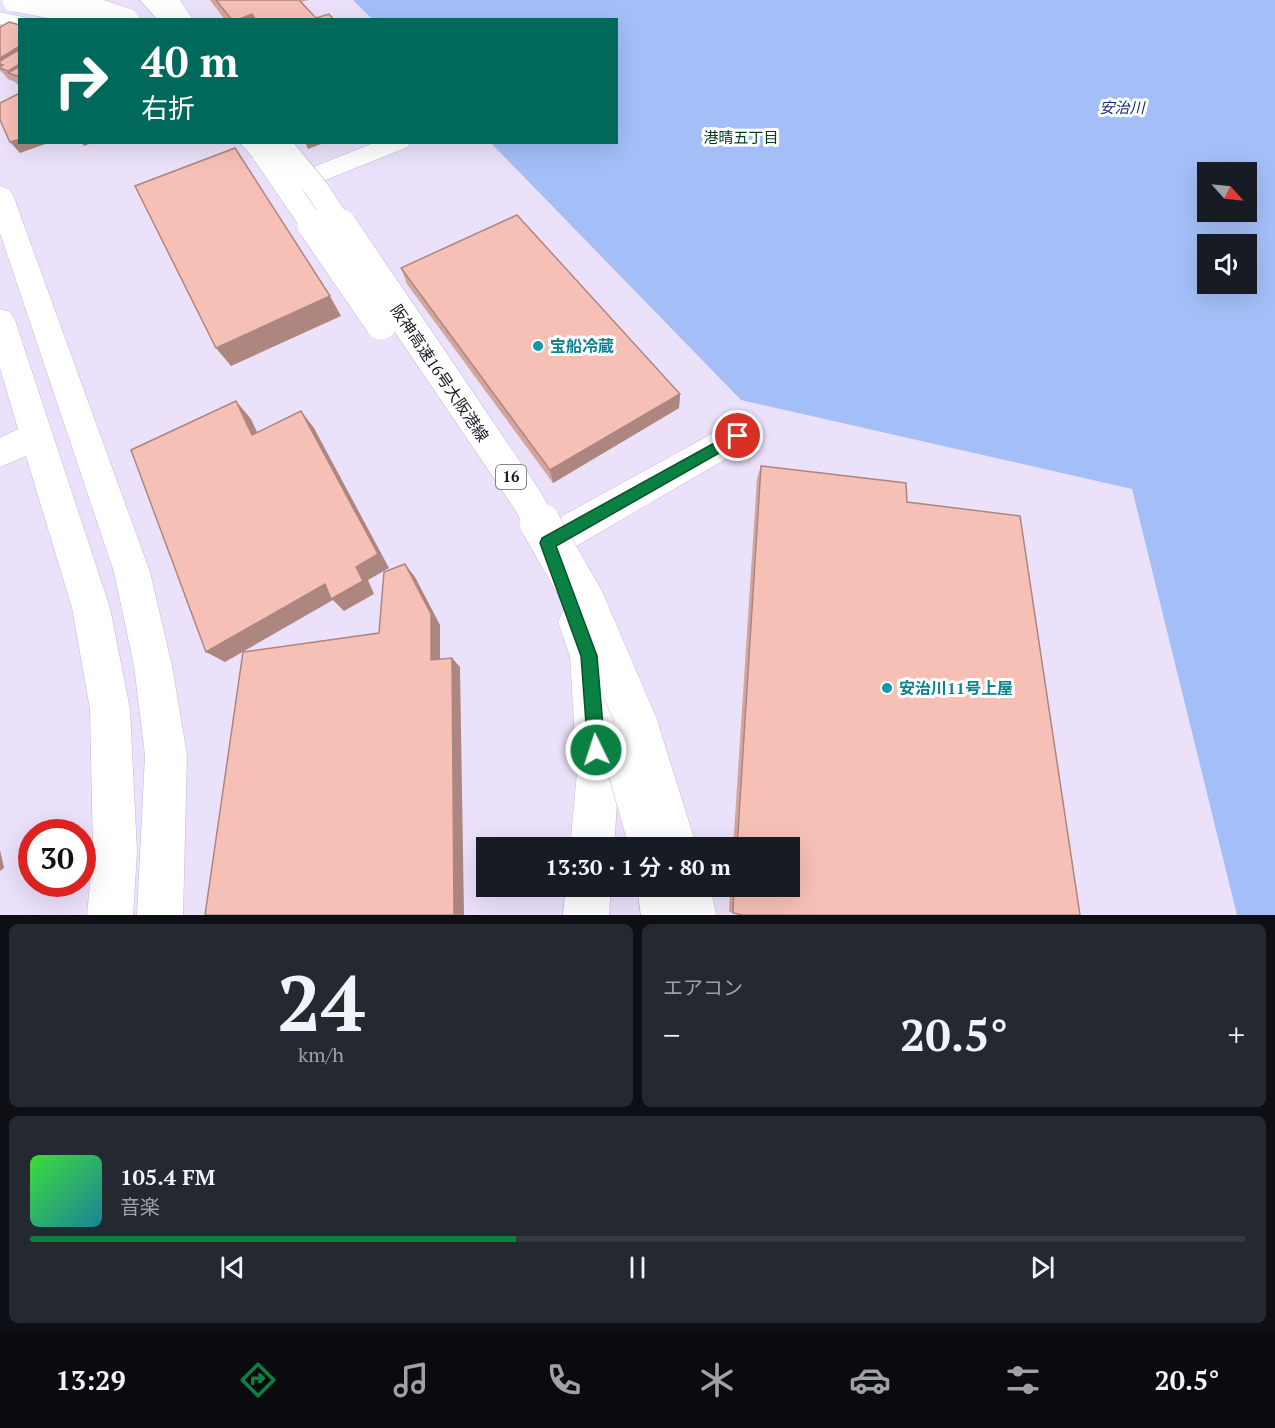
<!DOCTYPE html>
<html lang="ja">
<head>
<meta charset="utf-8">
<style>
  body { margin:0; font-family:"PT Serif","Noto Sans JP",serif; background:#242831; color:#f1f3f6; height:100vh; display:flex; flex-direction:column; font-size:22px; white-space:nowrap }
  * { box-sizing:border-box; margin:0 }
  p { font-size:20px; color:#9ea1a6 }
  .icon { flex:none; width:33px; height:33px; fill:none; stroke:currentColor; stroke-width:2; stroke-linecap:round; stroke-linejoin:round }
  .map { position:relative; height:915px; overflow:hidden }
  .sheet { display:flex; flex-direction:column; gap:9px; padding:9px; background:#0d0f14; flex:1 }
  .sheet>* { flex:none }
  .banner { position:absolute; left:18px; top:18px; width:600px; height:126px; border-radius:0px; box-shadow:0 6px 24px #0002; background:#00695c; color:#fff; overflow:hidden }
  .needle { width:39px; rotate:117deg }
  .tools { position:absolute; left:1197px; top:162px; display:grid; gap:12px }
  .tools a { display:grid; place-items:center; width:60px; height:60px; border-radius:0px; background:#171b24; box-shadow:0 6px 24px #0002; font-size:30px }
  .speed { position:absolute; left:18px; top:819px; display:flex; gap:12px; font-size:30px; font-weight:700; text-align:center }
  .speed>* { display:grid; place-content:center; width:78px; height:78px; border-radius:50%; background:#171b24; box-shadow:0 6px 24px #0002; line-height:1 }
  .speed .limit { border:9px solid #d22; background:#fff; color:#111 }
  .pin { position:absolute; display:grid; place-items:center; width:51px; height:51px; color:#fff; margin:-26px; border:3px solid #fff; border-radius:50%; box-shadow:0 2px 6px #0007 }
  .me { position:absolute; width:66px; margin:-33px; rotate:356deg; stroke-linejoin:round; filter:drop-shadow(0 0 4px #0008) }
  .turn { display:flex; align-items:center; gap:21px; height:126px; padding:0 24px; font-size:27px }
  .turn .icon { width:78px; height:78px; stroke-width:2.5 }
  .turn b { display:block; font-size:42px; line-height:51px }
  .big { font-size:45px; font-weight:600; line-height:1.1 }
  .sheet .tile { flex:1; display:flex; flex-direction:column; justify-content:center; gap:9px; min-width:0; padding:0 21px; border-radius:9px; background:#242831 }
  .sheet .dial { align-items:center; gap:0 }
  .dial b { font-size:78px; line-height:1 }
  .song { display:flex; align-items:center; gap:18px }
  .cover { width:72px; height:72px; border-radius:9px; background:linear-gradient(135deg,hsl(120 70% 55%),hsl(190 70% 35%)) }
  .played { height:6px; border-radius:3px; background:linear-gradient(90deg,#0b8043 40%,#363941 40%) }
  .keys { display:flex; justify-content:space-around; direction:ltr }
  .heat { display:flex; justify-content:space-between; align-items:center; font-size:33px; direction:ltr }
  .sheet .tiles { flex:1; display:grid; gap:9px; grid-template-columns:1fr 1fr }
  .tile:last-child { grid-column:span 2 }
  .trip { position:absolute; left:476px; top:837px; width:324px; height:60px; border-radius:0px; background:#171b24; box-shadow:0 6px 24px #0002; font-weight:600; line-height:60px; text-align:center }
  .tab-bar { display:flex; height:96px; justify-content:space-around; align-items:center; background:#090b0e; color:#9ea1a6 }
  .tab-bar .icon { width:42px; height:42px }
  .tab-bar .current { color:#0b8043 }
  .tab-bar b { font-size:27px; color:#f1f3f6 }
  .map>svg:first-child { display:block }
  .water { fill:#a4bff8; fill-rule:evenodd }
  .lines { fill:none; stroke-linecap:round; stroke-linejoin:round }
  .minor-casing { stroke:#c3b8d6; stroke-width:1 }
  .highway-casing { stroke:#c3b8d6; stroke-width:1 }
  .minor { fill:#fff; fill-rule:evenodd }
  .highway { fill:#fff; fill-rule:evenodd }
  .highway-bridge-far2-casing { stroke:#c3b8d6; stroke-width:24; stroke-linecap:butt }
  .highway-bridge-far1-casing { stroke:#c3b8d6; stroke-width:32; stroke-linecap:butt }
  .highway-bridge-casing { stroke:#c3b8d6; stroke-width:41; stroke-linecap:butt }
  .highway-bridge-far2 { stroke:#fff; stroke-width:23 }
  .highway-bridge-far1 { stroke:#fff; stroke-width:31 }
  .highway-bridge { stroke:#fff; stroke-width:40 }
  .wall { fill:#d4a59d }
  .shaded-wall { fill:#ad867f }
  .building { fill:#f7c0b6; stroke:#ad867f; stroke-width:1.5 }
  .route { fill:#0b8043; stroke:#07532c; stroke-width:1.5 }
  .culture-dot { fill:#0f9aa8; stroke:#fff; stroke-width:2 }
  .labels { text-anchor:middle; stroke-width:6; stroke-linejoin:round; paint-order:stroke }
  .far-water-label { font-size:15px; font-style:italic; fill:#0e2977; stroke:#fff }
  .far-neighbourhood-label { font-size:15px; fill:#013d1d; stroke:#fff }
  .shield { fill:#fff; stroke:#605d65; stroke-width:1.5 }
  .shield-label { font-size:15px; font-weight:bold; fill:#1c1823 }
  .culture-label { font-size:16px; font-weight:bold; fill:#0d838f; stroke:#fff; text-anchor:start }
  .street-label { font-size:16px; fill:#1c1823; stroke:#fff }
</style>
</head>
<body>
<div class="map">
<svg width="1275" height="915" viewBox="0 0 1275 915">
  <rect width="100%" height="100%" fill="#ebe1fa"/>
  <!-- water -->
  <path class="water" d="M353 0H1275V915H1237L1132 489 741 400 491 143 616 142V20L372 19ZM1208 172H1246V212H1208ZM1208 244H1246V284H1208Z"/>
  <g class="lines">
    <defs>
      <g id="minor">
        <polygon points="160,0 180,0 193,20 172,20"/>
        <polygon points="239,142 265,142 296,174 376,142 411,142 408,147 293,193 284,191"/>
        <polygon points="0,309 10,312 15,320 110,608 130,709 137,852 133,915 87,915 93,852 90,709 72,608 26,456 0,467 0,438 18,429 0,368"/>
        <polygon points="737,422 748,426 753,436 748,446 561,555 548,559 535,555 530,543 535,531 726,426"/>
        <polygon points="577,604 590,609 608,656 619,773 614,848 570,848 577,773 570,656 558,622 564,609"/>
        <polygon points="566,886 611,886 609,915 563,915"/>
      </g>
      <g id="highway">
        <polygon points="140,0 161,0 180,20 158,20"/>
        <polygon points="0,12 27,18 29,20 20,20 20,28 0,24"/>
        <polygon points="0,186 9,189 13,195 150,572 172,666 187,755 183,915 137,915 145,755 134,666 114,572 0,233"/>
        <polygon points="637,886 710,886 716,915 641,915"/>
      </g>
    </defs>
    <!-- minor casing -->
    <use href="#minor" class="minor-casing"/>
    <!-- highway casing -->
    <use href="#highway" class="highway-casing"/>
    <!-- minor -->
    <use href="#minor" class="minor"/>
    <!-- highway -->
    <use href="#highway" class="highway"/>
    <defs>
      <g id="highway-bridge-far2">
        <polyline points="14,0 67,10 100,20"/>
        <polyline points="80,4 127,20"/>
        <polyline points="278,142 316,188 342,227"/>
        <polyline points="264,154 314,227"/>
      </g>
      <g id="highway-bridge-far1">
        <polyline points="313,225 381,324"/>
        <polyline points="341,225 526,498 541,524"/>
      </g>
      <g id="highway-bridge">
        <polyline points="540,523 584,600 638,726 676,848"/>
        <polyline points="620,742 650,848"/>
      </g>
    </defs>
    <!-- highway-bridge-far2 casing -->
    <use href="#highway-bridge-far2" class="highway-bridge-far2-casing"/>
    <!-- highway-bridge-far1 casing -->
    <use href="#highway-bridge-far1" class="highway-bridge-far1-casing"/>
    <!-- highway-bridge casing -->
    <use href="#highway-bridge" class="highway-bridge-casing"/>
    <!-- highway-bridge-far2 -->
    <use href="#highway-bridge-far2" class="highway-bridge-far2"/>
    <!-- highway-bridge-far1 -->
    <use href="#highway-bridge-far1" class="highway-bridge-far1"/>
    <!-- highway-bridge -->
    <use href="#highway-bridge" class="highway-bridge"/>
  </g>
  <!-- wall -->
  <g class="wall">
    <polygon points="210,0 309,0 301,2 316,18 334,20 225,20"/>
    <polygon points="20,25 20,85 17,84 15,82 8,79 2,72 0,71 0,27"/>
    <polygon points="401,268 680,394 679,408 553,483 407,284"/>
    <polygon points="761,466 906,483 907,502 1020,516 1080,915 743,915 729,912 730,886 789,886 789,848 733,848 757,478"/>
  </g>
  <!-- shaded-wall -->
  <g class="shaded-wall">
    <polygon points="252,14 255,20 237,20"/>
    <polygon points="20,46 20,63 0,64 0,58"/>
    <polygon points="20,139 20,142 51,142 20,153 10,142"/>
    <polygon points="81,142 94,142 84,146"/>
    <polygon points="305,142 326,142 308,149"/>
    <polygon points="330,296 341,316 231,366 216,348"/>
    <polygon points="680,394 679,408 553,483 550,470"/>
    <polygon points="236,401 251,419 266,451 252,435"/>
    <polygon points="301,411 314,428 389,568 368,580 374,594 344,611 333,600 225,662 206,652"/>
    <polygon points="405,564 415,577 440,625 440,670 431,660"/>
    <polygon points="452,658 460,667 464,915 454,915"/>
    <polygon points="0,850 4,868 0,871"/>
  </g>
  <!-- building -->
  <g class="building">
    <polygon points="216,0 299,0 316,18 329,14 334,20 256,20 252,14 237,20 232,20"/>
    <polygon points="9,22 20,25 20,46 0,58 0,27"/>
    <polygon points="20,49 20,64 8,71 0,68 0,67 3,65 0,64 0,61"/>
    <polygon points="20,66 20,77 8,73"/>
    <polygon points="20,93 20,139 10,142 0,120 0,103"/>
    <polygon points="235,148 330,296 216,348 135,186"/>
    <polygon points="517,215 680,394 550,470 401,268"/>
    <polygon points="236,401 252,435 301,411 378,554 356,567 363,581 331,599 325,584 206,652 131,450"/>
    <polygon points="761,466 906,483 907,502 1020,516 1080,915 743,915 733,913 734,886 789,886 789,848 737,848"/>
    <polygon points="405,564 431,614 431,660 452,658 454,915 205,915 243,652 379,633 384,572"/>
  </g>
  <!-- route -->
  <polygon class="route" points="738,430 744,436 742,440 556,546 597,656 605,750 602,756 596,758 590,756 588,750 581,656 540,543 542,538"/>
  <!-- markers -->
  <g class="culture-dot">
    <circle cx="538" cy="346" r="6"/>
    <circle cx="887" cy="688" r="6"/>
  </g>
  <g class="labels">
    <!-- far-water labels -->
    <g class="far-water-label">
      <text x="1122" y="113">安治川</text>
    </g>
    <!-- far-neighbourhood labels -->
    <g class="far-neighbourhood-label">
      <text x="741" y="143">港晴五丁目</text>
    </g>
    <!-- shield labels -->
    <rect class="shield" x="496" y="465" width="30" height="24" rx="4.5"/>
    <g class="shield-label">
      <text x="511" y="482">16</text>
    </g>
    <!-- culture labels -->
    <g class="culture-label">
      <text x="550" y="352">宝船冷蔵</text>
      <text x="899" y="694">安治川11号上屋</text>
    </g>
    <!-- street labels -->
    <g class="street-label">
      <text transform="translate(440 373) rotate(56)" y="6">阪神高速16号大阪港線</text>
    </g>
  </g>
</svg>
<div class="tools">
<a><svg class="needle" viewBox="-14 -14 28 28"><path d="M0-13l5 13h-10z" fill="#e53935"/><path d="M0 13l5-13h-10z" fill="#9ea1a6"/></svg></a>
<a><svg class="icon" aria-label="sound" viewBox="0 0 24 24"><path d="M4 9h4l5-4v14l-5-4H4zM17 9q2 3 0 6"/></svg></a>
</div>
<div class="speed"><div class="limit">30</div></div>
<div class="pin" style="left:738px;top:436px;background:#d93025"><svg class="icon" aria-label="arrive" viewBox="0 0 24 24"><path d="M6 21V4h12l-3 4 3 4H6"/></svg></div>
<svg class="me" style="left:596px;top:750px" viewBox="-20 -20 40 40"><circle r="17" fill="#0b8043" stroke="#fff" stroke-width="3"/><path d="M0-11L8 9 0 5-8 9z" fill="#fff"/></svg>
<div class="trip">13:30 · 1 分 · 80 m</div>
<div class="banner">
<div class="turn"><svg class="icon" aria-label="right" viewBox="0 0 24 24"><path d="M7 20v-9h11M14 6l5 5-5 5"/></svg><div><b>40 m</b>右折</div></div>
</div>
</div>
<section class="sheet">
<div class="tiles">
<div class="tile dial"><b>24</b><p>km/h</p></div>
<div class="tile"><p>エアコン</p>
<div class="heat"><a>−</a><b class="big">20.5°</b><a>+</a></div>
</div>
<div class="tile">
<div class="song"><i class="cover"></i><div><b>105.4 FM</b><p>音楽</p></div></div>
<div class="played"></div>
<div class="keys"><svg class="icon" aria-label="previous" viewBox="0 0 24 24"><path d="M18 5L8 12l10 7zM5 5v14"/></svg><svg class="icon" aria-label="pause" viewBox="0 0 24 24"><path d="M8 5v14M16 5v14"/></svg><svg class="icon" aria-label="next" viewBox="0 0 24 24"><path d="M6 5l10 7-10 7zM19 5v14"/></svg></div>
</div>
</div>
</section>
<nav class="tab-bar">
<b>13:29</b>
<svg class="icon current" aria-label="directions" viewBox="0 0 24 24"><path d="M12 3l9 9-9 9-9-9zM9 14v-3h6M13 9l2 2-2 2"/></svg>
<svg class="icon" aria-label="music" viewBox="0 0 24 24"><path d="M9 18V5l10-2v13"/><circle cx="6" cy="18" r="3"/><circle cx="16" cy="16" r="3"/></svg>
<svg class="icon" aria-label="phone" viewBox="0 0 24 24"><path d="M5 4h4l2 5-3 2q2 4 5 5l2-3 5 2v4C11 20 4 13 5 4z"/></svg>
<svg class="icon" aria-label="climate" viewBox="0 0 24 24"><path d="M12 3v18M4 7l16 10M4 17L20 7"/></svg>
<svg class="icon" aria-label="car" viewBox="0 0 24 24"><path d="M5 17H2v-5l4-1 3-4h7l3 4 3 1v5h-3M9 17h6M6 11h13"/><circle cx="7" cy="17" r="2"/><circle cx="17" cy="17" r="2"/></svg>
<svg class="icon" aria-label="filters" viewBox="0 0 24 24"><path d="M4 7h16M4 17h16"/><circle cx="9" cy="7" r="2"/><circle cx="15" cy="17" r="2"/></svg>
<b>20.5°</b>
</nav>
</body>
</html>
